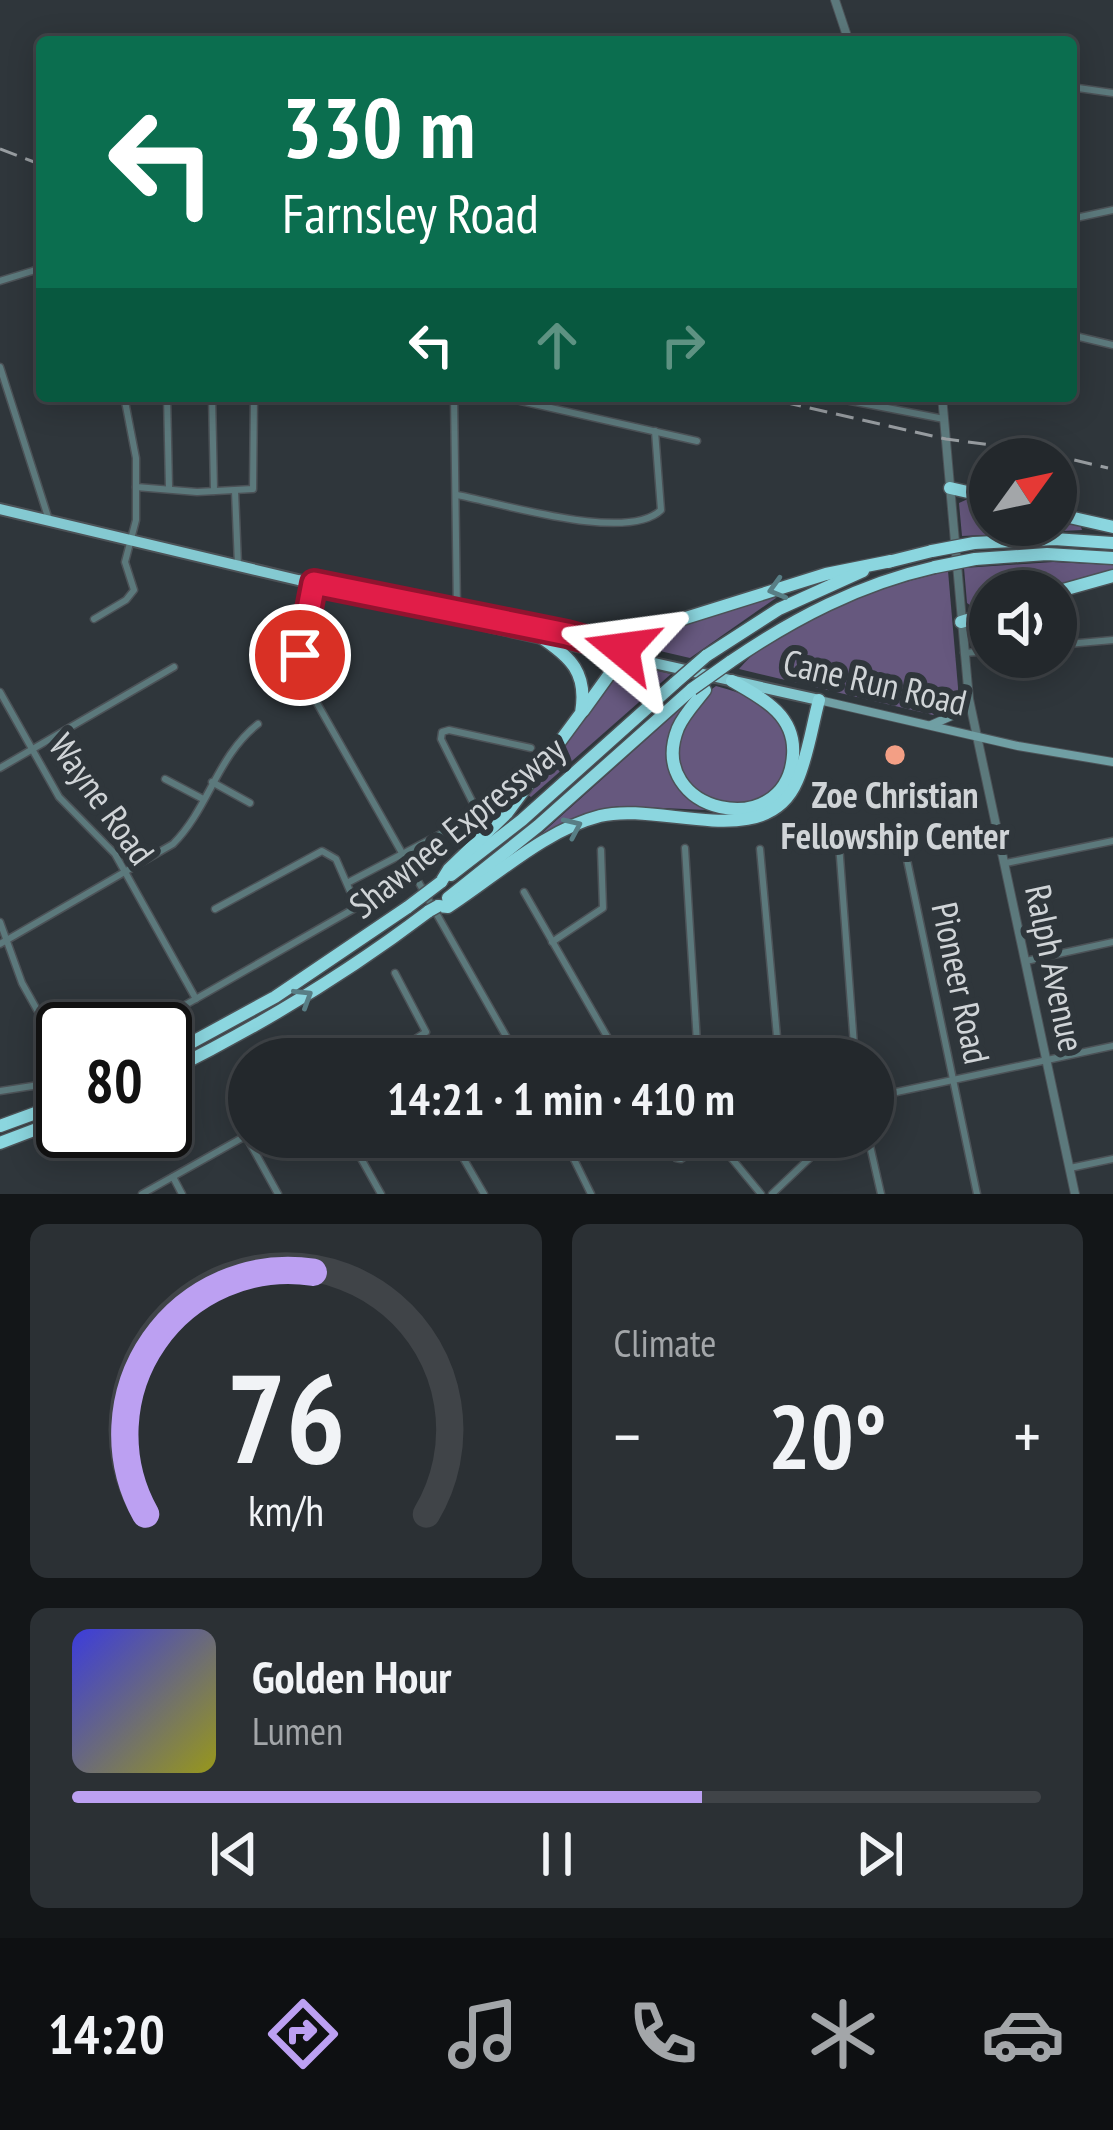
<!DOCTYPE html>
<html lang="en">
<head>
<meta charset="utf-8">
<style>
  body { margin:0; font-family:"PT Sans Narrow",sans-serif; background:#2b3034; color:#f1f3f6; height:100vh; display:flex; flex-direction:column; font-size:45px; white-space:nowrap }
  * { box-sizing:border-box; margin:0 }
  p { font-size:39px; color:#a3a6a9 }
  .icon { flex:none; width:66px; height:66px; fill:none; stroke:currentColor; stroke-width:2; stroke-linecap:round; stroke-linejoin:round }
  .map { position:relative; height:1194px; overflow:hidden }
  .sheet { display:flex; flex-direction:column; gap:30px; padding:30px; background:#131618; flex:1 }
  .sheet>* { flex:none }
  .banner { position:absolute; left:36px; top:36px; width:1041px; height:366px; border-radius:12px; box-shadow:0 6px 30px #0003,0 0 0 3px #404448; background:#0b6e4f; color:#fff; overflow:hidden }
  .needle { width:78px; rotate:57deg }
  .buttons { position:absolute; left:969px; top:438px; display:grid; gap:24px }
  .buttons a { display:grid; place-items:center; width:108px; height:108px; border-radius:50%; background:#23282c; box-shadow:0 6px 30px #0003,0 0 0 3px #404448; font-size:60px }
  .speed { position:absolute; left:36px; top:1002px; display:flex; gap:24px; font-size:60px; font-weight:700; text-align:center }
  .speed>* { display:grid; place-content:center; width:156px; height:156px; border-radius:50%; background:#23282c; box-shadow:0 6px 30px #0003,0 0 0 3px #404448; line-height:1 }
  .speed .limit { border:6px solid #111; border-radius:18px; background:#fff; color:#111 }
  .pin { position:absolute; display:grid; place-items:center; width:102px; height:102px; color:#fff; margin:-51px; border:6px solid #fff; border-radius:50%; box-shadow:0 3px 12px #0007 }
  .me { position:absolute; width:132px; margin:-66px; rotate:286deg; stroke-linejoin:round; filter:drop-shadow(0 0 9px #0008) }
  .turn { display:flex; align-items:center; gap:42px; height:252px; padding:0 48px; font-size:54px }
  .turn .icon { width:156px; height:156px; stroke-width:2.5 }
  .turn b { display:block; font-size:84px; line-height:102px }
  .lanes { display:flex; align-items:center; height:114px; padding:0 48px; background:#0003; justify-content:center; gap:60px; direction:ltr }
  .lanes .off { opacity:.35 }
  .big { font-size:90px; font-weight:700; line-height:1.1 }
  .sheet .card { flex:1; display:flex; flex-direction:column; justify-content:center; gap:18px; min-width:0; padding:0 42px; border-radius:18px; background:#2b3034 }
  .sheet .dial { align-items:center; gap:0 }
  .dial svg { height:312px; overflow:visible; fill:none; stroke:#404448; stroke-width:7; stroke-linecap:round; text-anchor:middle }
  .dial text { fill:#f1f3f6; stroke:none }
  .song { display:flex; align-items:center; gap:36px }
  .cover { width:144px; height:144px; border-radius:18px; background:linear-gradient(135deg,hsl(240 70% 55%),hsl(60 70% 35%)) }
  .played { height:12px; border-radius:6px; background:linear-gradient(90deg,#bca0f2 65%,#404448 65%) }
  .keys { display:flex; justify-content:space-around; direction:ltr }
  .heat { display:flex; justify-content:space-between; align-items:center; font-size:66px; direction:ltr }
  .sheet .tiles { flex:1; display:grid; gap:30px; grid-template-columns:1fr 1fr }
  .card:last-child { grid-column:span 2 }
  .trip { position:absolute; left:228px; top:1038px; width:666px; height:120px; border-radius:60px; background:#23282c; box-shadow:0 6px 30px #0003,0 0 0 3px #404448; font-weight:700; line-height:120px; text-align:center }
  .tabs { display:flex; height:192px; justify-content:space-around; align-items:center; background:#0e1012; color:#a3a6a9 }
  .tabs .icon { width:84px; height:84px }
  .tabs .on { color:#bca0f2 }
  .tabs b { font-size:54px; color:#f1f3f6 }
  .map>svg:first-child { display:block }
  .green { fill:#66587e }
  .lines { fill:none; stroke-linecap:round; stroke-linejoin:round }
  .minor-casing { stroke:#4c5257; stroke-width:9 }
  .tertiary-casing { stroke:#4c5257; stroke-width:10 }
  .secondary-casing { stroke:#4c5257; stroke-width:10 }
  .trunk-casing { stroke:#4c5257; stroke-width:14 }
  .motorway-casing { stroke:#4c5257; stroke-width:15 }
  .minor { stroke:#5c797c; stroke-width:6 }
  .tertiary { stroke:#5c797c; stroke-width:8 }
  .secondary { stroke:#709fa4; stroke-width:8 }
  .trunk { stroke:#84c9d1; stroke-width:10 }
  .motorway { stroke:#8bd6df; stroke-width:12 }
  .rail { stroke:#989da1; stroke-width:3; stroke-dasharray:18 9; stroke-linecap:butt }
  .motorway-bridge-casing { stroke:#4c5257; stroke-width:15; stroke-linecap:butt }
  .motorway-bridge { stroke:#8bd6df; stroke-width:12 }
  .oneway { stroke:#587e85 }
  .route-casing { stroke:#92132f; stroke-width:30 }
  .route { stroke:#e11d48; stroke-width:21 }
  .poi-dot { fill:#f39f85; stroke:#2f363b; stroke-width:4.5 }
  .labels { text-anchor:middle; stroke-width:12; stroke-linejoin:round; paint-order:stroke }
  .street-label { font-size:36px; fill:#d0d4d7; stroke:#2f363b }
  .poi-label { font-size:36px; font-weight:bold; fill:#d0d4d7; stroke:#2f363b }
</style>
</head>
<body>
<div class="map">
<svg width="1113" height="1194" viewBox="0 0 1113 1194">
  <rect width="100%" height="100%" fill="#2f363b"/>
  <!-- green -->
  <g class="green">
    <polygon points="970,498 990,502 990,525 1056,525 1056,519 1080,524 1082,530 962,536 959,503"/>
    <polygon points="1053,562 1113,565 1113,571 1041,591 990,591 990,605 977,610 967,603 964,568"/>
    <path d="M948 571 959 699 948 715H933L739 669C779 620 886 585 948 571Z"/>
    <polygon points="773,593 776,598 690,658 617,641"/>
    <polygon points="630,664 671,674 531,797 528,795 621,667"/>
    <path d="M716 686C745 694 779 704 787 738 809 845 630 805 687 722 695 709 703 695 716 686Z"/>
    <polygon points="686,704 670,761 707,810 618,806 577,817 540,835"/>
  </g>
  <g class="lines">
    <defs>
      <g id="minor">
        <polyline points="1071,87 1113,93"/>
        <polyline points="1071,219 1113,210"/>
        <polyline points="0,281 42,268"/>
        <polyline points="1071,335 1113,345"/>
        <polyline points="0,367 49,520"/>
        <polyline points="167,396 169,487"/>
        <polyline points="212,396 214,491"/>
        <polyline points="454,396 457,611"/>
        <polyline points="498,396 697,441"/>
        <polyline points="825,396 944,419"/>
        <polyline points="136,487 197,492 253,489 254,396"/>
        <polyline points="235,491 238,565"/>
        <path d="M457 495C501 503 627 543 661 510L655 431"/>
        <polyline points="314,583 300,655 301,675 519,1059"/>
        <polyline points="94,619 126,600 134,590 125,562 136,520 136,458 124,396"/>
        <polyline points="1056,645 1113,640"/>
        <polyline points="964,653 990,651"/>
        <polyline points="0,692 59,797 115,854 196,999"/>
        <polyline points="0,768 174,667"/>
        <polyline points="165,779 203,799"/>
        <polyline points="212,782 250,803"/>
        <polyline points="685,848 698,1059"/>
        <polyline points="760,849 779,1059"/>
        <polyline points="1006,863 1113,841"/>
        <polyline points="349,882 475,816 475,807 441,739 442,732 449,730 531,748"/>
        <polyline points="524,892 620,1059"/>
        <polyline points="0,922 22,983 63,1056"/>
        <polyline points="552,942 603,908 601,850"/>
        <path d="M0 944 173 844C209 808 217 756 258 724"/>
        <polyline points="1026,961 1113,942"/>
        <polyline points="143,1029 357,907 336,859 322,851 215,909"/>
        <polyline points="385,1059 426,1032 395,973"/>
        <path d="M855 1059 839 844 844 834C864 826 896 835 906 855L977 1194"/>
        <polyline points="241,1066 249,1079"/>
        <polyline points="0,1091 39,1085 63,1074"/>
        <polyline points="873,1097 1113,1046"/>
        <polyline points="246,1136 278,1194"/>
        <polyline points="349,1137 381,1194"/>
        <polyline points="451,1137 484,1194"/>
        <polyline points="563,1137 591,1194"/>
        <polyline points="664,1137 676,1158 681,1159 712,1137"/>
        <polyline points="714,1137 761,1194"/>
        <polyline points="868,1137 881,1194"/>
        <polyline points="1070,1168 1113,1159"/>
        <polyline points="173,1177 182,1194"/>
        <polyline points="142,1194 249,1134"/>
        <polyline points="772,1194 832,1137"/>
      </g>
      <g id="tertiary">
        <polyline points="835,0 849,42"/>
        <polyline points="942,396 969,699 1075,1194"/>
      </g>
      <g id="secondary">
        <polyline points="819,700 1018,746 1113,762"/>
        <polyline points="931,725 956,714 968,693"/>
      </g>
      <g id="trunk">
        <polyline points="0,509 298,580 567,633 619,646 624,654"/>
        <polyline points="457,615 488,626 819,700"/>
      </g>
      <g id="motorway">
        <polyline points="950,488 990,497"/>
        <polyline points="1056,514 1113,527"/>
        <polyline points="974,543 1054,539 1113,543"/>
        <polyline points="975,559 1047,554 1113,558"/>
        <polyline points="888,562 932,551"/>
        <polyline points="1056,592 1113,576"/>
        <polyline points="961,622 990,613"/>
        <polyline points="567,633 628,636 826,574 891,561"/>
        <polyline points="706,656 779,609 863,571"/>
        <path d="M730 662C794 618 860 584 935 567"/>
        <path d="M705 690C696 702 684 714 678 728 644 813 787 845 793 755 796 715 762 698 732 681"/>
        <polyline points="583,711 624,654"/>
        <polyline points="451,875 522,820 675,683"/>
        <path d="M441 882 449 869 507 813 581 713C588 673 571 657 539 636"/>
        <polyline points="448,898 538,826 692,689"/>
        <path d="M438 906 448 907C496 876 545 830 600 816 661 801 766 854 797 781 808 756 812 726 819 700"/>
        <polyline points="165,1057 275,997 408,907"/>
        <path d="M165 1073C258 1027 346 974 429 911"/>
        <polyline points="0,1126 63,1103"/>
        <polyline points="0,1143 63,1119"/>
      </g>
    </defs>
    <!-- minor casing -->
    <use href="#minor" class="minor-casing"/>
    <!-- tertiary casing -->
    <use href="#tertiary" class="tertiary-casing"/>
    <!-- secondary casing -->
    <use href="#secondary" class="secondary-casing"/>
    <!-- trunk casing -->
    <use href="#trunk" class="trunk-casing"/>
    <!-- motorway casing -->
    <use href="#motorway" class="motorway-casing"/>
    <!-- minor -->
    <use href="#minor" class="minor"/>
    <!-- tertiary -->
    <use href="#tertiary" class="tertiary"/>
    <!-- secondary -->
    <use href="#secondary" class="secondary"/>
    <!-- trunk -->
    <use href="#trunk" class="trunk"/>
    <!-- motorway -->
    <use href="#motorway" class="motorway"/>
    <!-- rail -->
    <g class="rail">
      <polyline points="0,149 42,165"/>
      <polyline points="757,396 946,439 1036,451 1108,468"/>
    </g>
    <defs>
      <g id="motorway-bridge">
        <polyline points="932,551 974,543"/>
        <polyline points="935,567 975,559"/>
        <polyline points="675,683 706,656"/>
        <polyline points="692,689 730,662"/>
        <polyline points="408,907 441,882"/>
        <polyline points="429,911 438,906"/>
      </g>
    </defs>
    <!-- motorway-bridge casing -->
    <use href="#motorway-bridge" class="motorway-bridge-casing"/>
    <!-- motorway-bridge -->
    <use href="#motorway-bridge" class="motorway-bridge"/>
  </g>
  <!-- one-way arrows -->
  <defs><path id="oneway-chevron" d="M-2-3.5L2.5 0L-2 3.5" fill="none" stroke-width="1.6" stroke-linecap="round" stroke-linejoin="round" transform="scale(3)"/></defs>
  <g class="oneway">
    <use href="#oneway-chevron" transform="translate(777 589) rotate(164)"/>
    <use href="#oneway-chevron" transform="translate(573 827) rotate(-24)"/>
    <use href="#oneway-chevron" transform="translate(304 997) rotate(-32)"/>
  </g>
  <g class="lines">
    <defs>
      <polyline id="route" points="300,655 314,583 567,634 622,649"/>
    </defs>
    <!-- route casing -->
    <use href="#route" class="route-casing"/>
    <!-- route -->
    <use href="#route" class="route"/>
  </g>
  <!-- markers -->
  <circle class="poi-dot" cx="895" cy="755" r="12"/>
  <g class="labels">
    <!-- street labels -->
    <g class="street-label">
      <text transform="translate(875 682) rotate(13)" y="13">Cane Run Road</text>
      <text transform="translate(102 799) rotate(54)" y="13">Wayne Road</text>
      <text transform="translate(457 827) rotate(-39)" y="13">Shawnee Expressway</text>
      <text transform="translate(1055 968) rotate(78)" y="13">Ralph Avenue</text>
      <text transform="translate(961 983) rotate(78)" y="13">Pioneer Road</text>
    </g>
    <!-- poi labels -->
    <g class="poi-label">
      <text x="895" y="808">Zoe Christian<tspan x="895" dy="41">Fellowship Center</tspan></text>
    </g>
  </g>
</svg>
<div class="buttons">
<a><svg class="needle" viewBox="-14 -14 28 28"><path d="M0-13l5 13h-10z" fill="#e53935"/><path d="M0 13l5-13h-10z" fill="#a3a6a9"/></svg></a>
<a><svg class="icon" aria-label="sound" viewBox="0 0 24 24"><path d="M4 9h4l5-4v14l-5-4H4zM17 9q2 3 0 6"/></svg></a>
</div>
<div class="speed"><div class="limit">80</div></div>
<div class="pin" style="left:300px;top:655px;background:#d93025"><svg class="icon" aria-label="arrive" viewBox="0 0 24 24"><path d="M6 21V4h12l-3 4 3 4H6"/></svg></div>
<svg class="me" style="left:622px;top:649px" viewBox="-20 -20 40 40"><path d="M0-17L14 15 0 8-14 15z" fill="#e11d48" stroke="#fff" stroke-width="4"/></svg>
<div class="trip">14:21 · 1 min · 410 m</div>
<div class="banner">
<div class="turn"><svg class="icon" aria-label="left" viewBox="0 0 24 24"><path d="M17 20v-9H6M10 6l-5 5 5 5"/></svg><div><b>330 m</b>Farnsley Road</div></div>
<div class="lanes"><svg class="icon" aria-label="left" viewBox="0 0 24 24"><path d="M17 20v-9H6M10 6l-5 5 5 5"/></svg><svg class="icon off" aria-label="ahead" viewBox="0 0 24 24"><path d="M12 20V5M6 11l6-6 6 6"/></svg><svg class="icon off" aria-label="right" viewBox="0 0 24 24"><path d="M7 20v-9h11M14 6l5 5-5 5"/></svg></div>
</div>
</div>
<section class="sheet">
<div class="tiles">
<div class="card dial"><svg viewBox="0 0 100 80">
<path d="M14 69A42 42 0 1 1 86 69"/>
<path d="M14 69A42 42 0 0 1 57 7" stroke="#bca0f2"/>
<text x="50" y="56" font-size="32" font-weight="700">76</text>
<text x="50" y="72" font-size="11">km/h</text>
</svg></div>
<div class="card"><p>Climate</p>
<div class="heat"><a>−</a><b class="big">20°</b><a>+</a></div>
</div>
<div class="card">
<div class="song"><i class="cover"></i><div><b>Golden Hour</b><p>Lumen</p></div></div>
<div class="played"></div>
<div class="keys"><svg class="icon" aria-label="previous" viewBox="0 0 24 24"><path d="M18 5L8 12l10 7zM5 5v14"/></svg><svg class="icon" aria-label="pause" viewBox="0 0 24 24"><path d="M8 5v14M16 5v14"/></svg><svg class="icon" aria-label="next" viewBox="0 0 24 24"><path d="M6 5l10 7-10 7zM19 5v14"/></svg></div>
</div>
</div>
</section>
<nav class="tabs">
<b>14:20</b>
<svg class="icon on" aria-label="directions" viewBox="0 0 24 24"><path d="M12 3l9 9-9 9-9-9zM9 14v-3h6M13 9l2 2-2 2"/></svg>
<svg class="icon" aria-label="music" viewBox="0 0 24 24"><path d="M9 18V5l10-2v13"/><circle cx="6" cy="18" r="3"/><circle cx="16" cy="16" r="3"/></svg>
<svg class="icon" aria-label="phone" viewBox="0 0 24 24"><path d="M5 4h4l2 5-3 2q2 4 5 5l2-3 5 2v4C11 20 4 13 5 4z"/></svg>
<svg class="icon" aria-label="climate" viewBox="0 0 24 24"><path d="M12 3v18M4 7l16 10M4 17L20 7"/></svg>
<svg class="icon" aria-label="car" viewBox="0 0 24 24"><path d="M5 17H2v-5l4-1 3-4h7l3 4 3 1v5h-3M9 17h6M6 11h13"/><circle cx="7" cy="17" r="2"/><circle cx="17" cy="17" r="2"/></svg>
</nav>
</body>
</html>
